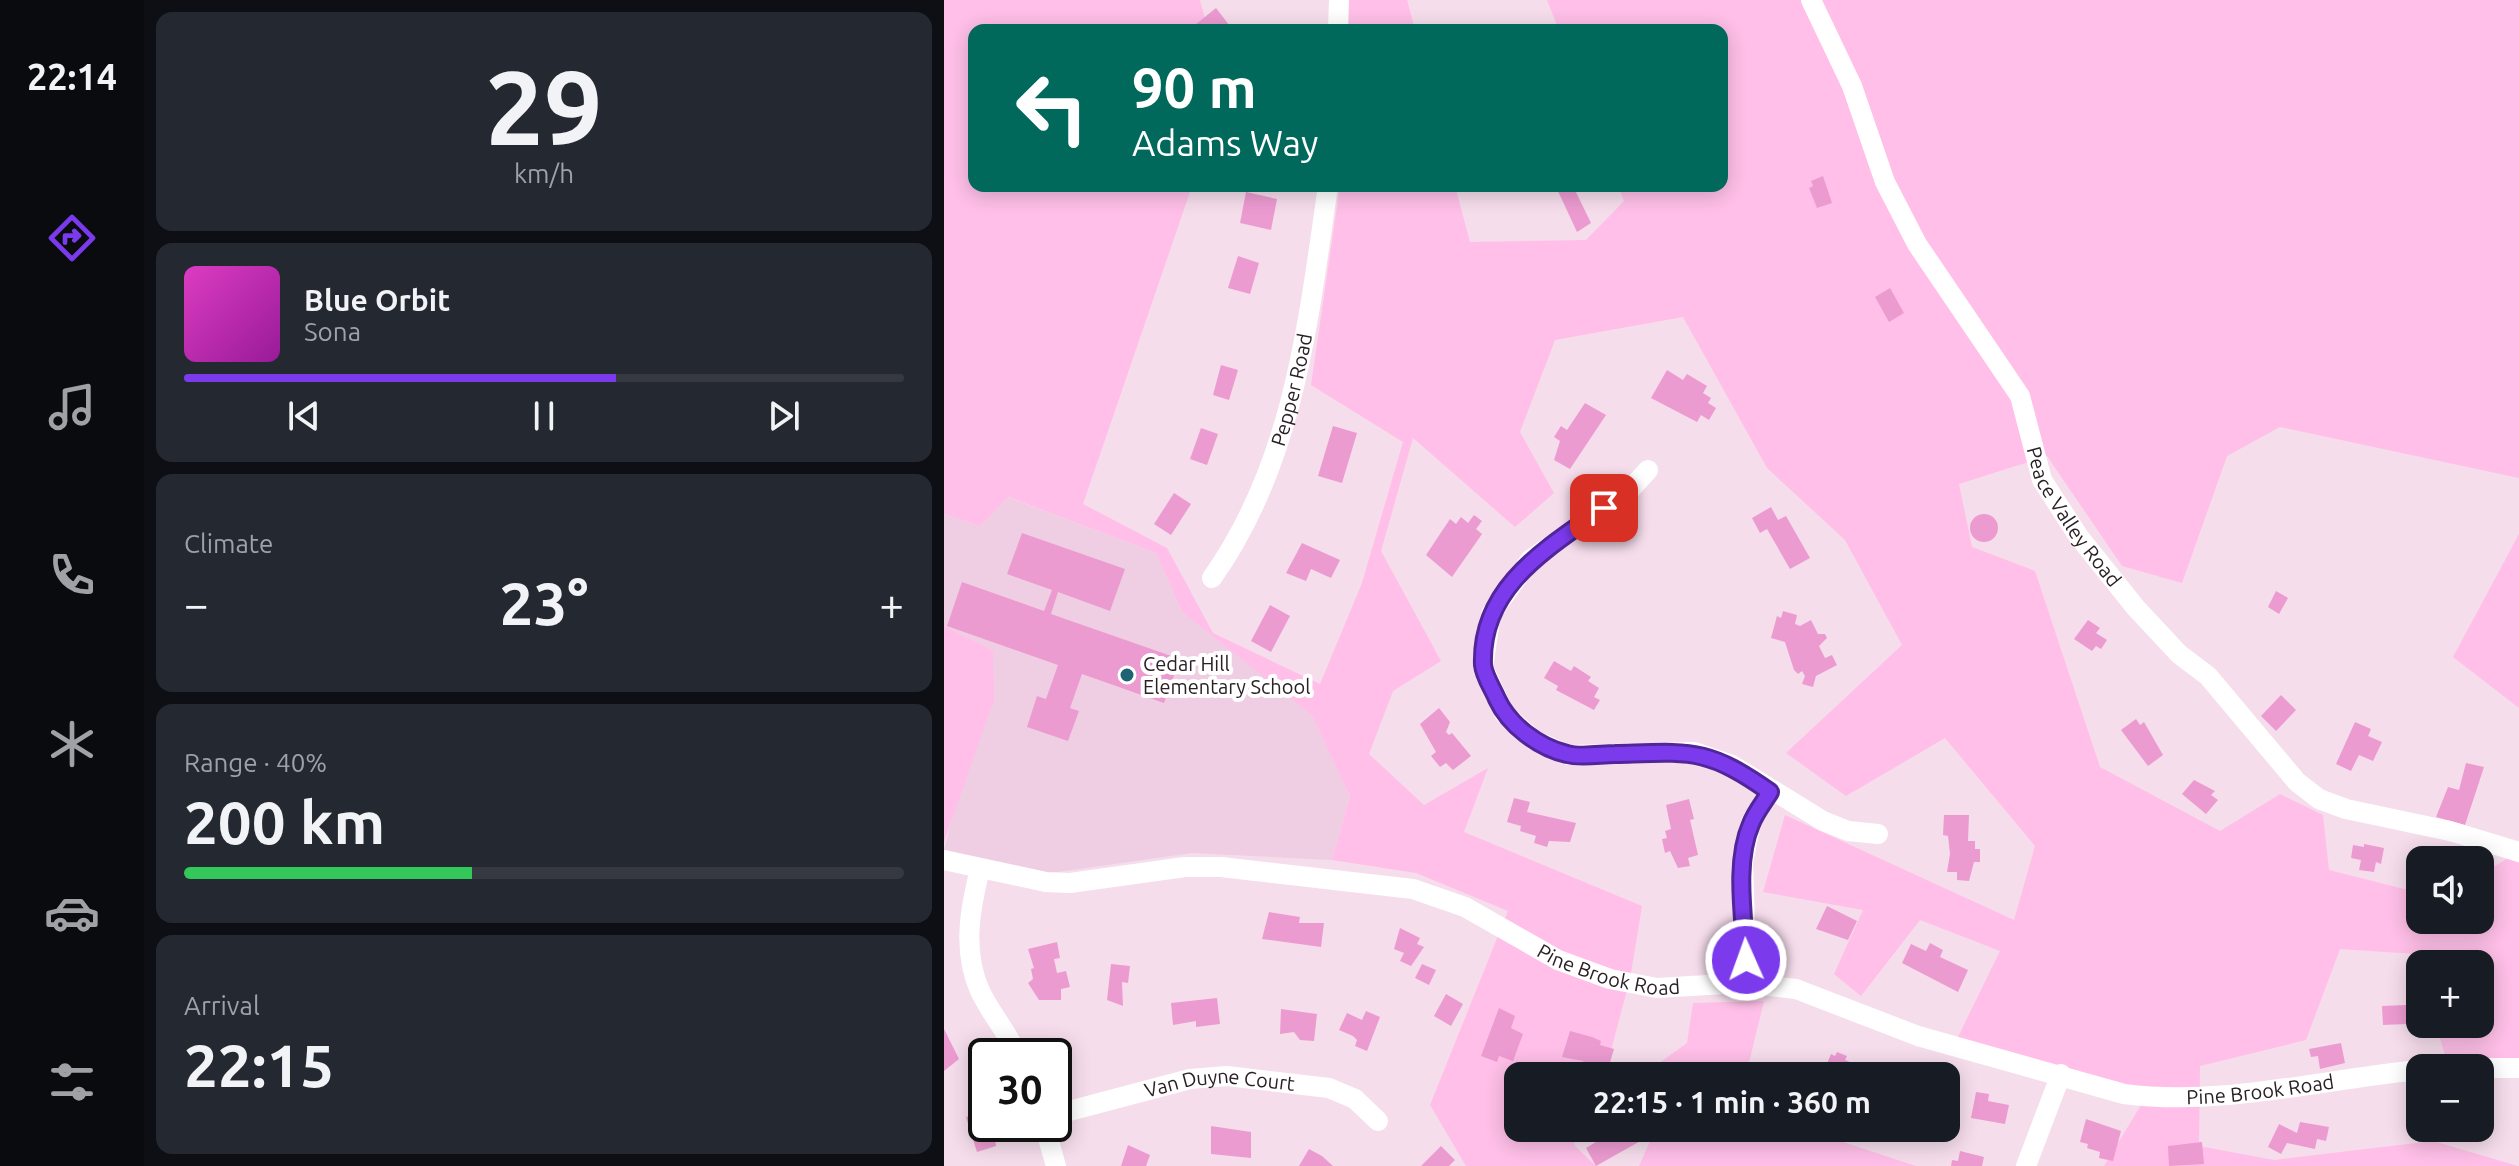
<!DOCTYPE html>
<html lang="en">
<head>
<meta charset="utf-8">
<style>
  body { margin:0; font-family:Ubuntu,sans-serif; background:#242831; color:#f1f3f6; height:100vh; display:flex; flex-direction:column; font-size:30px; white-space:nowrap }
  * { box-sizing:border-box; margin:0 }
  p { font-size:26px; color:#9ea1a6 }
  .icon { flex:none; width:44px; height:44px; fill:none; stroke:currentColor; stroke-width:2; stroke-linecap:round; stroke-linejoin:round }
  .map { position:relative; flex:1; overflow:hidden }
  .drawer { display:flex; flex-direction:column; gap:12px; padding:12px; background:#0d0f14; width:800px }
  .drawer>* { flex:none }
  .guide { position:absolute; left:24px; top:24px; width:760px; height:168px; border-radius:16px; box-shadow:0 4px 20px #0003; background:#00695c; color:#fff; overflow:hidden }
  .fabs { position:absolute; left:1462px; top:846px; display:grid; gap:16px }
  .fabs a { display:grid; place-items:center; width:88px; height:88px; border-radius:16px; background:#171b24; box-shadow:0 4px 20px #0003; font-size:40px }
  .speed { position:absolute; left:24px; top:1038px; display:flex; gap:16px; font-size:40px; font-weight:700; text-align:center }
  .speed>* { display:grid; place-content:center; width:104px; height:104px; border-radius:50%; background:#171b24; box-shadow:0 4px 20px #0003; line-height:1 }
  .speed .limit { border:4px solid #111; border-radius:12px; background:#fff; color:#111 }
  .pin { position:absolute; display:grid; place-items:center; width:68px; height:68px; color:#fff; margin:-34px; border-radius:16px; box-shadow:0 4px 12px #0006 }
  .me { position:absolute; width:88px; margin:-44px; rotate:358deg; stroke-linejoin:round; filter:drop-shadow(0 0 6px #0008) }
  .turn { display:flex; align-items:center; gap:28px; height:168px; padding:0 32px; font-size:36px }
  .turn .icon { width:104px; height:104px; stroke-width:2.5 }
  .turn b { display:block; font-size:56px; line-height:68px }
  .big { font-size:60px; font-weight:700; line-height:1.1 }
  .drawer .tile { flex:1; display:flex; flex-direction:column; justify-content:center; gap:12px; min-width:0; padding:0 28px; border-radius:16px; background:#242831 }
  .drawer .dial { align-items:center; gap:0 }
  .dial b { font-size:104px; line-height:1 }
  .song { display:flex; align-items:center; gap:24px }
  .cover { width:96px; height:96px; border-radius:12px; background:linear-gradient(135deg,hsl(310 70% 55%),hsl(300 70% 35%)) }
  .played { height:8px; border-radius:4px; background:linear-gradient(90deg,#7c3aed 60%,#363941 60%) }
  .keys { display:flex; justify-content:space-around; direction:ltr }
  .heat { display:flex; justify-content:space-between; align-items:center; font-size:44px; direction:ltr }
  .charge { height:12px; border-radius:6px; background:linear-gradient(90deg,#34c759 40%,#363941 0) }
  .trip { position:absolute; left:560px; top:1062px; width:456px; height:80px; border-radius:16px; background:#171b24; box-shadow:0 4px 20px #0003; font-weight:700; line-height:80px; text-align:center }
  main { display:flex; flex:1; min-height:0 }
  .dock { display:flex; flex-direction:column; width:144px; justify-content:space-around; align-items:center; background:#090b0e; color:#9ea1a6 }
  .dock .icon { width:56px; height:56px }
  .dock .current { color:#7c3aed }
  .dock b { font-size:36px; color:#f1f3f6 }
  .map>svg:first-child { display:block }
  .built { fill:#efcee3 }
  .green { fill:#ffbfe8 }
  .building { fill:#ec9bd1 }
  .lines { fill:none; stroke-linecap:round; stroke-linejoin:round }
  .minor { stroke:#fff; stroke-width:20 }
  .route-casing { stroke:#51269a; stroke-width:20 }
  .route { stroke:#7c3aed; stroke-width:14 }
  .poi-dot { fill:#1e6274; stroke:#fff; stroke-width:3 }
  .labels { text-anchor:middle; stroke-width:8; stroke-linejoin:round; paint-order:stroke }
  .street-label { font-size:20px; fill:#2a2126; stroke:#fff }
  .poi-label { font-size:20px; fill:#2a2126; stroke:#fff; text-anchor:start }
</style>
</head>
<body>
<main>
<nav class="dock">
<b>22:14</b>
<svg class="icon current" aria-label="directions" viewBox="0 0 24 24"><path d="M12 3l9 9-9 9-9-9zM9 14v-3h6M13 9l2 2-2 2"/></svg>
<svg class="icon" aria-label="music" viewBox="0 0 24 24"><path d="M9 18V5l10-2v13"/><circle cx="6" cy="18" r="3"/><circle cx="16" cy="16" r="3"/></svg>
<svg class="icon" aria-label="phone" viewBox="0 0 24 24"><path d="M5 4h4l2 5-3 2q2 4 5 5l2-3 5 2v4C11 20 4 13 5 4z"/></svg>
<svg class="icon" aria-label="climate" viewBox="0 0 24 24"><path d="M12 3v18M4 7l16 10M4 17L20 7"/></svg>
<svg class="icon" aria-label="car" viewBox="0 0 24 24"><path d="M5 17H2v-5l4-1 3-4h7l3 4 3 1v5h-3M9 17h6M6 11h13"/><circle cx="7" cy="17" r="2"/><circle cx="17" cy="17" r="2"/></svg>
<svg class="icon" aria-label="filters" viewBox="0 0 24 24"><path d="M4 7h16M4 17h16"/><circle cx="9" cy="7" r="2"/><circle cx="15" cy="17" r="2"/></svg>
</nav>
<section class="drawer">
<div class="tile dial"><b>29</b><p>km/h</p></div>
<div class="tile">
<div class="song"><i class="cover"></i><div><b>Blue Orbit</b><p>Sona</p></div></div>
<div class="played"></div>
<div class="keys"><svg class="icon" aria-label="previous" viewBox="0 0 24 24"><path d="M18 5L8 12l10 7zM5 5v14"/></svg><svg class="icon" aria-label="pause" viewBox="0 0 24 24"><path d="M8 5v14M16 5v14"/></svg><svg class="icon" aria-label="next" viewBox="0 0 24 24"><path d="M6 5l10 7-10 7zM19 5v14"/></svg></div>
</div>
<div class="tile"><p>Climate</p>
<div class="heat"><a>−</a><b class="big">23°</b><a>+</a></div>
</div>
<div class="tile"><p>Range · 40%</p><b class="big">200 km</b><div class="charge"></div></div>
<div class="tile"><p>Arrival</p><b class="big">22:15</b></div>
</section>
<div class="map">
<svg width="1575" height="1166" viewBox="0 0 1575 1166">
  <rect width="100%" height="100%" fill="#f6ddec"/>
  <!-- built -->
  <polygon class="built" points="63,497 212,553 238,612 368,714 406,796 388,860 248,853 100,874 0,850 49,650 0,626 0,514 36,526"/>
  <!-- green -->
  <g class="green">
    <polygon points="0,0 256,0 264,30 30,30 30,186 248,186 139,504 223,548 269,633 376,684 418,583 459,442 367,385 396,186 511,186 526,242 642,240 680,201 674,186 778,186 778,30 615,30 603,0 1575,0 1575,478 1336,427 1283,456 1238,583 1178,566 1103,456 1015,484 1028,547 1091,571 1156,767 1276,831 1336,794 1379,815 1385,870 1476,893 1476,920 1536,920 1536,875 1564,858 1575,863 1575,1068 1504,1066 1492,1024 1536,1024 1536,964 1476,964 1476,967 1472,954 1396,949 1362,1040 1256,1066 1255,1146 1330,1160 1489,1141 1574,1166 1160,1166 1202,1097 1012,1041 1056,951 976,920 917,996 890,974 919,910 819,892 841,815 1070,920 1091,846 1001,738 902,796 842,753 958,645 901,540 823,468 739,317 611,340 576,432 610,493 571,527 469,438 437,551 497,661 449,691 425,754 480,805 544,768 520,832 698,906 686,979 663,1065 620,1076 574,1076 574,1128 628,1128 631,1146 652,1166 522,1166 486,1105 564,911 472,873 388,860 406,796 368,715 238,612 212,553 64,497 36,526 0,514"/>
    <polygon points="404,0 463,0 471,30 403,30"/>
    <polygon points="1575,534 1575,708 1509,657"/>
    <polygon points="0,626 49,650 50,699 0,842"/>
    <polygon points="820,1001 803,1071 813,1076 708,1076 707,1069 743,1043 749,1003"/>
    <polygon points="712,1128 893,1128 890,1139 972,1166 695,1166"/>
  </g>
  <!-- building -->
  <g class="building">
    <polygon points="272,8 289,30 254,30 251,25"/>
    <polygon points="879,176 888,203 873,208 865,188 869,186 867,181"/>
    <polygon points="618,186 629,186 647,223 633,232 613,189"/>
    <polygon points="302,192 333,199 327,230 296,223"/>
    <polygon points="294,256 315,263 306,294 284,288"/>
    <polygon points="946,288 960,313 945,322 931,297"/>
    <polygon points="277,365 294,370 285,400 269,395"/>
    <polygon points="723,370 739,380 743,374 763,386 759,393 767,398 764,403 772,408 765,420 757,415 753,422 707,398"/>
    <polygon points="641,403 662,415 626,469 610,460 616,441 610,437 617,426 623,430"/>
    <polygon points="389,426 413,433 398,483 374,476"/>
    <polygon points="257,428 274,434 263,465 246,459"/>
    <polygon points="230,493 247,504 227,535 210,524"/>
    <polygon points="827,507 834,520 842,516 866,558 846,569 823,529 816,533 808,518"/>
    <circle cx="1040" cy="528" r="14"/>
    <polygon points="530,515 538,521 532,529 538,534 508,577 482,555 506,519 512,524 517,517 524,523"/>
    <polygon points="78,533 181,569 166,611 114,592 107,614 236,659 220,703 138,674 126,708 135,711 124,741 83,727 93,696 102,699 114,665 3,626 18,582 100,611 108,590 63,574"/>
    <polygon points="358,543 396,560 387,578 367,569 362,581 342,573"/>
    <polygon points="1332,591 1344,598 1335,614 1324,607"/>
    <polygon points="326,605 346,616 327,652 307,641"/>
    <polygon points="839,611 853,615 851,624 856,626 867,620 874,634 881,634 883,638 875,646 881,658 888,655 893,665 872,676 869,687 858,684 861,676 858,671 854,674 850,670 841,642 827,638 833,616 837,618"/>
    <polygon points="1144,620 1156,628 1152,633 1163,640 1157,649 1152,646 1148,651 1130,639"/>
    <polygon points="610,661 627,671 630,666 647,677 644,681 655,688 650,697 656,700 650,710 612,690 614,686 600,678"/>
    <polygon points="1337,695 1352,710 1332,731 1317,716"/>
    <polygon points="495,708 506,722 502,732 505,735 508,733 527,756 509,770 502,763 496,767 487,756 492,752 476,724"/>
    <polygon points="1192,719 1196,725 1200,722 1219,755 1204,766 1177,730"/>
    <polygon points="1411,722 1427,729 1424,736 1438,742 1429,761 1415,755 1407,771 1392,764"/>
    <polygon points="1522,763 1540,767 1521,825 1492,817 1504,787 1515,790"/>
    <polygon points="1250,780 1271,791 1267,795 1274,800 1262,814 1238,794"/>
    <polygon points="570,798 586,802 583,812 632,823 626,842 605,841 603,847 590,843 592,836 576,831 577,826 563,822"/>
    <polygon points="745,799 750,819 746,820 754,855 744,858 746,866 734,868 726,851 721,853 718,839 723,838 721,831 727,829 722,805"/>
    <polygon points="1000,815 1025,815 1024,841 1031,841 1031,849 1036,849 1036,862 1030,862 1025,881 1013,880 1013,872 1003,872 1006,854 1004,836 999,835"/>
    <polygon points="1420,844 1440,848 1437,864 1432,862 1430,872 1415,870 1417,860 1407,858 1409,845 1420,847"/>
    <polygon points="883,906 913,921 904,940 872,929"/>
    <polygon points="325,912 356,917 355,923 380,923 377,947 318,939"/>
    <polygon points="456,928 476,938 473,944 480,947 467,966 456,961 460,953 450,949"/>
    <polygon points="113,942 116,958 110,959 113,973 122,971 126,987 117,989 117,1000 95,1000 84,983 89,979 87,969 90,968 84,949"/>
    <polygon points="986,943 999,950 996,957 1024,970 1014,992 958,963 967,944 982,951"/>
    <polygon points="167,964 186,966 184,983 178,982 179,1006 163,1000"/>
    <polygon points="478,964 492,970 485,985 471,978"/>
    <polygon points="502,994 519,1004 507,1026 490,1016"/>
    <polygon points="273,998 276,1024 252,1027 252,1021 229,1025 227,1003"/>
    <polygon points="1462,1005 1463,1024 1439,1025 1438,1006"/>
    <polygon points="555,1008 571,1016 567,1028 579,1034 569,1061 555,1056 553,1062 537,1056"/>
    <polygon points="337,1009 373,1014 370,1041 356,1040 350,1032 336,1034"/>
    <polygon points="422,1011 436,1017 423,1051 411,1046 413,1040 409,1036 395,1030 403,1013 418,1020"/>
    <polygon points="0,1029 15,1059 0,1071"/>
    <polygon points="626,1031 648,1037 657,1041 656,1045 670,1049 664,1069 649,1064 642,1068 639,1061 618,1057"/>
    <polygon points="1397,1043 1401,1063 1376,1069 1374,1056 1367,1057 1365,1049"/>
    <polygon points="893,1052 903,1056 901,1060 906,1062 900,1076 892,1072 890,1076 878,1076 887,1054 891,1056"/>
    <polygon points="1032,1092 1045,1094 1044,1101 1065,1105 1061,1124 1027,1118"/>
    <polygon points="42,1111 42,1124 49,1124 52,1146 33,1152 22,1117"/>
    <polygon points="1142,1119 1177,1131 1169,1161 1155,1158 1156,1152 1143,1148 1144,1144 1136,1142"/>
    <polygon points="1356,1122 1385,1127 1382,1141 1373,1139 1371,1149 1343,1143 1337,1154 1324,1147 1335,1124 1353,1133"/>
    <polygon points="267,1126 307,1132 307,1158 267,1154"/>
    <polygon points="669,1128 694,1128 700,1139 652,1166 642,1148 670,1131"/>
    <polygon points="1500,1128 1538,1128 1537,1136 1500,1134"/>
    <polygon points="1258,1142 1260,1164 1225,1166 1224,1146"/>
    <polygon points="184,1145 206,1155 202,1166 177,1166"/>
    <polygon points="497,1146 511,1160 505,1166 477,1166"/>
    <polygon points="365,1149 378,1156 389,1166 355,1166"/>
    <polygon points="1016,1151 1040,1157 1038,1166 1007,1166 1008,1160 1014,1161"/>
  </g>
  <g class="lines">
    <!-- minor -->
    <g class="minor">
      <path id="s1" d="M867 0 908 86 941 182 973 244 1076 396 1098 480 1135 537 1192 608 1235 654 1264 676 1353 782 1375 799 1402 809 1506 831 1575 852"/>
      <polyline points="394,30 395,0"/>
      <polyline points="704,470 685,491 586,560 547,614 539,667 560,713 590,740 624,755 750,752 788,765 879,821 904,831 934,834"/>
      <path id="s2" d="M268 578C350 462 364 323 384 186"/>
      <path id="s3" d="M0 860 102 882 126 883 241 867H277L469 889 521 907 614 960 666 979 713 988 797 983 852 989 974 1036 1180 1094C1278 1107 1378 1079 1476 1070"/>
      <path d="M36 869C26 909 18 951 36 991 47 1014 64 1033 74 1056"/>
      <polyline points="803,984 799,862 807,822 826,792"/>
      <polyline points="1500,1068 1575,1068"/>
      <path id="s4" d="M110 1115 246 1079 283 1076 385 1088 411 1099 434 1121"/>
      <polyline points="100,1124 112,1166"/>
      <polyline points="1082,1166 1117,1074"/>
    </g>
  </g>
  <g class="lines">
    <defs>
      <path id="route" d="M660 508C604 548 536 586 539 665 540 676 549 689 553 699 565 725 594 747 623 754 637 758 657 754 671 754 747 752 762 747 826 792 820 802 811 813 807 824 790 863 800 918 802 960"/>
    </defs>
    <!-- route casing -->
    <use href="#route" class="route-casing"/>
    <!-- route -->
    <use href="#route" class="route"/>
  </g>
  <!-- markers -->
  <circle class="poi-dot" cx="183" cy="675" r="8"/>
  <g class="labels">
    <!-- street labels -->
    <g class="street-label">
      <text dy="7" stroke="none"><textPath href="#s2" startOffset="206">Pepper Road</textPath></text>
      <text dy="7" stroke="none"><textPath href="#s1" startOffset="584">Peace Valley Road</textPath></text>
      <text dy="7" stroke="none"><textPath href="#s3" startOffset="688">Pine Brook Road</textPath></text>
      <text dy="7" stroke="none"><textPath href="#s3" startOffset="1360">Pine Brook Road</textPath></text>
      <text dy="7" stroke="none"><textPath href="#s4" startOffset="170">Van Duyne Court</textPath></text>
    </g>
    <!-- poi labels -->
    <g class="poi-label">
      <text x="199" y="671">Cedar Hill<tspan x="199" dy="23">Elementary School</tspan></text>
    </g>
  </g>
</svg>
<div class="fabs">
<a><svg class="icon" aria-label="sound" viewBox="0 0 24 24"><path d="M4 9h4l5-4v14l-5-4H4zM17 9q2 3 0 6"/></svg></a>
<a>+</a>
<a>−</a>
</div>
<div class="speed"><div class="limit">30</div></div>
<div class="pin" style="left:660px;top:508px;background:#d93025"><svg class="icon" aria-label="arrive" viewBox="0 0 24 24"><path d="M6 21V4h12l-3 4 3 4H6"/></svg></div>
<svg class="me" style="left:802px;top:960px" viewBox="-20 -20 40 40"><circle r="17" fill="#7c3aed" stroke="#fff" stroke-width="3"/><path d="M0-11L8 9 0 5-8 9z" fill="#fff"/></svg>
<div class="trip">22:15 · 1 min · 360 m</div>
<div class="guide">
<div class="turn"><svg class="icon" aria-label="left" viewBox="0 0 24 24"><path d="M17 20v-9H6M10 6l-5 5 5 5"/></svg><div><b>90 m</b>Adams Way</div></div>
</div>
</div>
</main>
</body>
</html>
